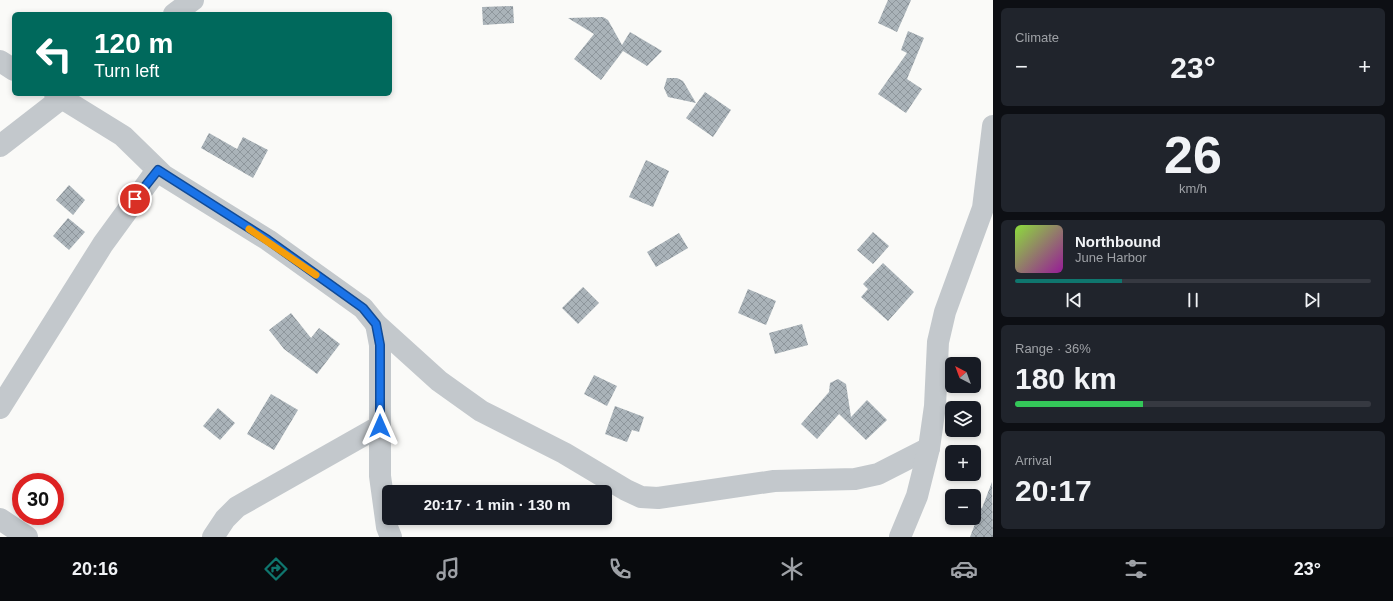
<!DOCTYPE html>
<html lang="en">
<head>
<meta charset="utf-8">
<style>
  body { margin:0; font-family:Helvetica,sans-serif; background:#20242c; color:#f1f3f6; height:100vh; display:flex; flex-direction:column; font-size:15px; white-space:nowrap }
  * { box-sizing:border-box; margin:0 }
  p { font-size:13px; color:#9ea1a6 }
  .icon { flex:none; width:22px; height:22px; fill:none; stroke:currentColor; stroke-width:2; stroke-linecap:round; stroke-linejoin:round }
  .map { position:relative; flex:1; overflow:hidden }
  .side { display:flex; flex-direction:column; gap:8px; padding:8px; background:#0d0f14; width:400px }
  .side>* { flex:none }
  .banner { position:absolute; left:12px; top:12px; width:380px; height:84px; border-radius:6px; box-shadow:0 2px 6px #0003; background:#00695c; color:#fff; overflow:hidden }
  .needle { width:26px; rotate:319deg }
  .tools { position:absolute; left:945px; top:357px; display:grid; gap:8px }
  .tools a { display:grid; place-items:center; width:36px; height:36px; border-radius:6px; background:#171b24; box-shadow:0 2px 6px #0003; font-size:20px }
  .speed { position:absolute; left:12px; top:473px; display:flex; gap:8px; font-size:20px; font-weight:700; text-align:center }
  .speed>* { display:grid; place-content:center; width:52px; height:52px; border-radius:50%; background:#171b24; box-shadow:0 2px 6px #0003; line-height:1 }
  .speed .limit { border:6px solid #d22; background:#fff; color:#111 }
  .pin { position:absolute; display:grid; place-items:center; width:34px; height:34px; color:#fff; margin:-17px; border:2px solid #fff; border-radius:50%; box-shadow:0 1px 4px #0007 }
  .me { position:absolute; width:44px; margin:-22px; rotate:0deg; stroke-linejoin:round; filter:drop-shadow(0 0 3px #0008) }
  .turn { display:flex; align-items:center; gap:14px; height:84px; padding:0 16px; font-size:18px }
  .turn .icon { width:52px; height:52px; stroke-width:2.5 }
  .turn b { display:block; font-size:28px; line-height:34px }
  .big { font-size:30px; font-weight:800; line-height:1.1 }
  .side .widget { flex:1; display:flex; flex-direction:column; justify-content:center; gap:6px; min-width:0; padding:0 14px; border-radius:6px; background:#20242c }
  .side .dial { align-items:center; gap:0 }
  .dial b { font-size:52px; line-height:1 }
  .song { display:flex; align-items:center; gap:12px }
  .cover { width:48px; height:48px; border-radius:6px; background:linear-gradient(135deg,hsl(90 70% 55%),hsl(300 70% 35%)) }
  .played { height:4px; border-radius:2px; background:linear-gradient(90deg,#0f766e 30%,#363941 30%) }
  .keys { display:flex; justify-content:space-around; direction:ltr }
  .heat { display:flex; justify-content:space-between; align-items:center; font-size:22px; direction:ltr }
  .charge { height:6px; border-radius:3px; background:linear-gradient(90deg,#34c759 36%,#363941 0) }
  .trip { position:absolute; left:382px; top:485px; width:230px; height:40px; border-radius:6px; background:#171b24; box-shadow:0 2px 6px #0003; font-weight:800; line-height:40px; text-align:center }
  .menu { display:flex; height:64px; justify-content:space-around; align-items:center; background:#090b0e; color:#9ea1a6 }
  .menu .icon { width:28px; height:28px }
  .menu .selected { color:#0f766e }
  .menu b { font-size:18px; color:#f1f3f6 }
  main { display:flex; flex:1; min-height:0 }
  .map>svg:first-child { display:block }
  .building { fill:url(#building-cross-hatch) }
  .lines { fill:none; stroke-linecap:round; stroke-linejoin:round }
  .minor { stroke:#c3c8cc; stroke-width:22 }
  .route-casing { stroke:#114b97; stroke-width:10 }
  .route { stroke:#1a73e8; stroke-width:7 }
  .slow { stroke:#f59e0b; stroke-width:7 }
</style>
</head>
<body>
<main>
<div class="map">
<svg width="993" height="537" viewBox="0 0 993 537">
  <defs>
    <pattern id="building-cross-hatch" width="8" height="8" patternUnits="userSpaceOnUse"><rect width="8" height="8" fill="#aab3b9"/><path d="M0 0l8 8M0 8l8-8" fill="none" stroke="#8e969c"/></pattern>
  </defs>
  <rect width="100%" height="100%" fill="#fafaf8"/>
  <!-- building -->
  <g class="building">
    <polygon points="888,0 911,0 897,32 878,23"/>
    <polygon points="513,6 514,23 483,25 482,7"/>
    <polygon points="603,17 608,20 622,45 630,32 662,51 647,66 623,51 601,80 574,59 594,34 568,18"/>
    <polygon points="908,31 924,38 907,79 922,89 906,113 878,94 907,53 901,50"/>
    <polygon points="667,78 677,78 683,81 696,103 668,97 664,88"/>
    <polygon points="705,92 731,110 713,137 686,118"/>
    <polygon points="209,133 237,149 243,137 268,150 253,178 201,148"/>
    <polygon points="646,160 669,171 653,207 629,197"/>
    <polygon points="69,185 85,200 73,215 56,200"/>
    <polygon points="68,218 85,232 69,250 53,236"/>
    <polygon points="873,232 889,246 873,264 857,250"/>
    <polygon points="679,233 688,248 656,267 647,252"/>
    <polygon points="883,263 914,292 888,321 861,297 868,289 863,284"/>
    <polygon points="583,287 599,303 578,324 562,308"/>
    <polygon points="748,289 776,301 766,325 738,313"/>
    <polygon points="291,313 311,338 319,328 340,344 317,374 284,349 269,330"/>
    <polygon points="802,324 808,345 775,354 769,333"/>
    <polygon points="594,375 617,386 607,406 584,394"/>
    <polygon points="838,379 846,384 851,417 867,400 887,420 866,440 839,414 817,439 801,424 829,392 830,383"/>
    <polygon points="271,394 298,410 274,450 247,434"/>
    <polygon points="615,406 644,417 639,432 632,430 627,442 605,434"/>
    <polygon points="218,408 235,423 220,440 203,426"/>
    <polygon points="992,482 993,537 970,537 975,524 970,522 971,518 974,518 976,506 982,508"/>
  </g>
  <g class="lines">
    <!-- minor -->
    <g class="minor">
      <polyline points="174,14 193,0"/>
      <polyline points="0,61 14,70"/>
      <polyline points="55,94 123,136 163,175 268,240 363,308 376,324 439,381 481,411 564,453 626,490 641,497 658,498 774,481 855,479 878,474 929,448"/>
      <polyline points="0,146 67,94"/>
      <polyline points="376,324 380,345 380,476 387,527 391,537"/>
      <polyline points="0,408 103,244 157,170"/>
      <polyline points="0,519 27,537"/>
      <polyline points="213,537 225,519 237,507 380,426"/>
      <polyline points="900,537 917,496 929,448 935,406 938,342 945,312 983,208 993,126"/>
    </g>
  </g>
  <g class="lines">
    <defs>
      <polyline id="route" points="135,199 158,170 268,240 363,308 376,324 380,345 380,426"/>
    </defs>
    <!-- route casing -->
    <use href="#route" class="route-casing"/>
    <!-- route -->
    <use href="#route" class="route"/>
    <!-- slow -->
    <polyline class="slow" points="249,229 316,275"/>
  </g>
</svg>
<div class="tools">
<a><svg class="needle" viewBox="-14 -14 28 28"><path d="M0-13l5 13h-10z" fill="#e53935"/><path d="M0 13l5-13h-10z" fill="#9ea1a6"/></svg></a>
<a><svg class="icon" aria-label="layers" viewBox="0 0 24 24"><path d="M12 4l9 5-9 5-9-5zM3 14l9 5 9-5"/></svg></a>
<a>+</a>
<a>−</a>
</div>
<div class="speed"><div class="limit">30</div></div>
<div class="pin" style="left:135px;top:199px;background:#d93025"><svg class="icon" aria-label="arrive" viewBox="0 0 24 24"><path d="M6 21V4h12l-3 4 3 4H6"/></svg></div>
<svg class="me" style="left:380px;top:426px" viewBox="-20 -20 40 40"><path d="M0-17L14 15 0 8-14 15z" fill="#1a73e8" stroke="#fff" stroke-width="4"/></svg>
<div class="trip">20:17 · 1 min · 130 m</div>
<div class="banner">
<div class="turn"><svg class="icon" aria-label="left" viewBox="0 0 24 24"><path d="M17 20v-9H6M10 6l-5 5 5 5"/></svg><div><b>120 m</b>Turn left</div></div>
</div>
</div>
<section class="side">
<div class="widget"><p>Climate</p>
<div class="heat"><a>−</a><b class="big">23°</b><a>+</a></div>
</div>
<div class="widget dial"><b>26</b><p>km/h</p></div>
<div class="widget">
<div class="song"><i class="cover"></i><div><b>Northbound</b><p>June Harbor</p></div></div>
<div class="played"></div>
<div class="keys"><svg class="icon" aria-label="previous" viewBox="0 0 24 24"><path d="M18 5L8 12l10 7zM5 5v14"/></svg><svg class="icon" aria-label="pause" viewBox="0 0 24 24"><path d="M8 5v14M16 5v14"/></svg><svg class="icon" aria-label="next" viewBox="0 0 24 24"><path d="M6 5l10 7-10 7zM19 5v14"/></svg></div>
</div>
<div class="widget"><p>Range · 36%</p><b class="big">180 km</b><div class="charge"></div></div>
<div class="widget"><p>Arrival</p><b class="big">20:17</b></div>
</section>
</main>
<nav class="menu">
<b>20:16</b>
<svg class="icon selected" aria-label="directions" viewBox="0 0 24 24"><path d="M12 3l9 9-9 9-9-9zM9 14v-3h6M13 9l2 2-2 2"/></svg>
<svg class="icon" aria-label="music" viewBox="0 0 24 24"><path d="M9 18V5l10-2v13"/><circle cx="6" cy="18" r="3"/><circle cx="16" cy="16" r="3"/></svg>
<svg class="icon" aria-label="phone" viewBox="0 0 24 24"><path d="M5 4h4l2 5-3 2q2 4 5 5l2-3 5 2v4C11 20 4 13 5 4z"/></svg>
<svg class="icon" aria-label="climate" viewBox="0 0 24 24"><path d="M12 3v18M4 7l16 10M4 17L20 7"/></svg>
<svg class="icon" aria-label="car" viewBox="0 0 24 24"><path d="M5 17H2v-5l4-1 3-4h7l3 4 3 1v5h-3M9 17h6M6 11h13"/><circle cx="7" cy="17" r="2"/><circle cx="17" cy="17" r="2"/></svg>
<svg class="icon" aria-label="filters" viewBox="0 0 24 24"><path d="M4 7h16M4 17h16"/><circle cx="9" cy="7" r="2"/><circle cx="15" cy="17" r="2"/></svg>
<b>23°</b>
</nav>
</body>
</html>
